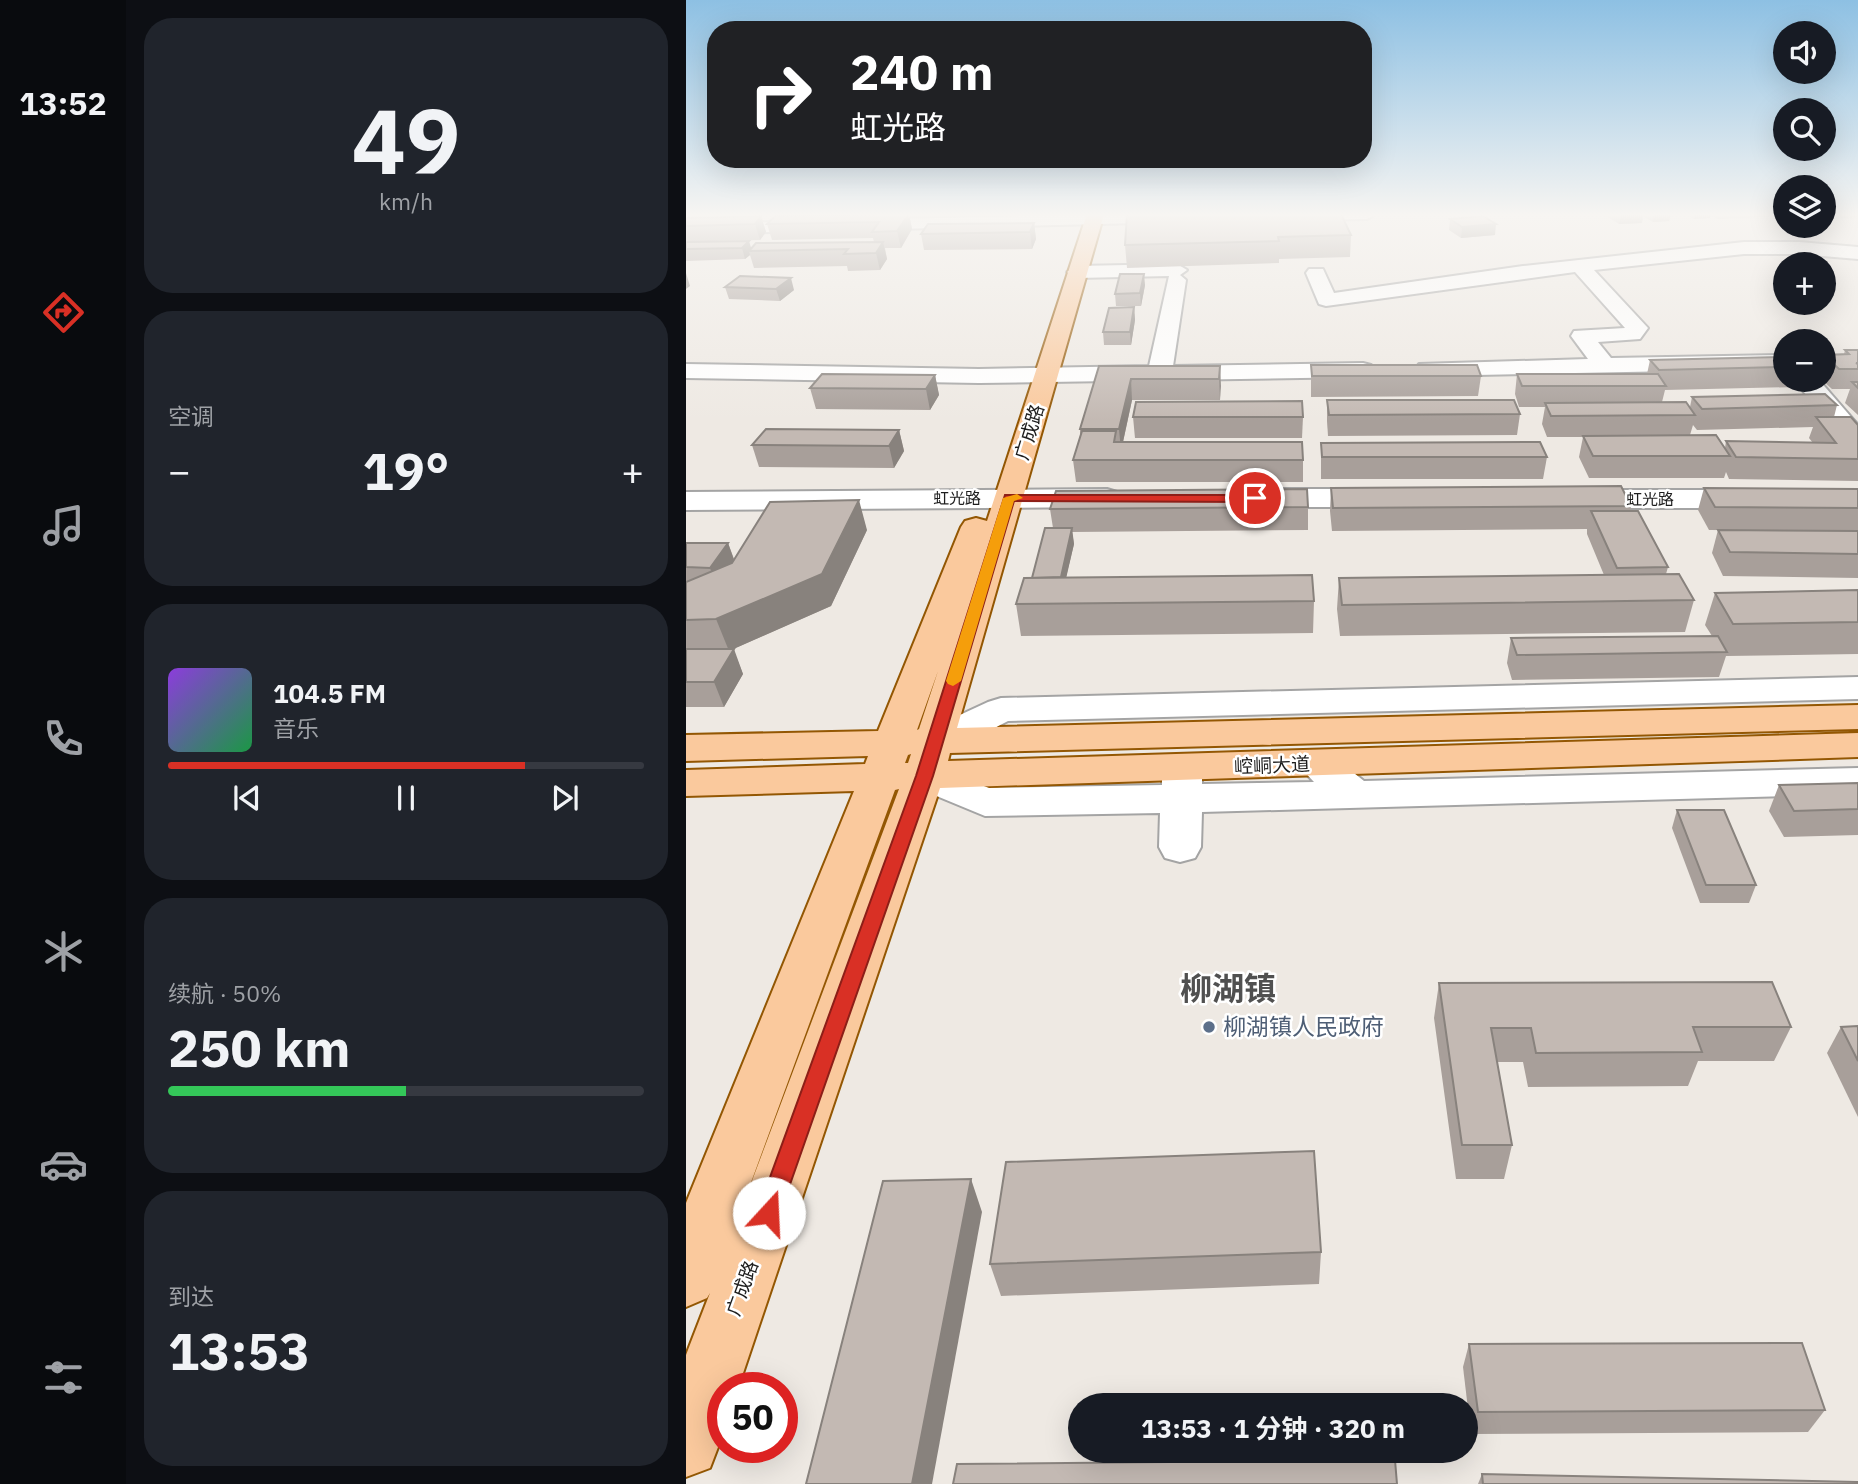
<!DOCTYPE html>
<html lang="zh">
<head>
<meta charset="utf-8">
<style>
  body { margin:0; font-family:"IBM Plex Sans","Noto Sans SC",sans-serif; background:#20242c; color:#f1f3f6; height:100vh; display:flex; flex-direction:column; font-size:26px; white-space:nowrap }
  * { box-sizing:border-box; margin:0 }
  p { font-size:23px; color:#9ea1a6 }
  .icon { flex:none; width:38px; height:38px; fill:none; stroke:currentColor; stroke-width:2; stroke-linecap:round; stroke-linejoin:round }
  .map { position:relative; flex:1; overflow:hidden }
  .drawer { display:flex; flex-direction:column; gap:18px; padding:18px; background:#0d0f14; width:560px }
  .drawer>* { flex:none }
  .hud { position:absolute; left:21px; top:21px; width:665px; height:147px; border-radius:28px; box-shadow:0 7px 28px #0002; background:#202124; color:#fff; overflow:hidden }
  .fabs { position:absolute; left:1087px; top:21px; display:grid; gap:14px }
  .fabs a { display:grid; place-items:center; width:63px; height:63px; border-radius:50%; background:#171b24; box-shadow:0 7px 28px #0002; font-size:35px }
  .speed { position:absolute; left:21px; top:1372px; display:flex; gap:14px; font-size:35px; font-weight:700; text-align:center }
  .speed>* { display:grid; place-content:center; width:91px; height:91px; border-radius:50%; background:#171b24; box-shadow:0 7px 28px #0002; line-height:1 }
  .speed .limit { border:10px solid #d22; background:#fff; color:#111 }
  .pin { position:absolute; display:grid; place-items:center; width:60px; height:60px; color:#fff; margin:-30px; border:4px solid #fff; border-radius:50%; box-shadow:0 2px 7px #0007 }
  .me { position:absolute; width:77px; margin:-38px; rotate:20deg; stroke-linejoin:round; filter:drop-shadow(0 0 5px #0008) }
  .turn { display:flex; align-items:center; gap:24px; height:147px; padding:0 28px; font-size:32px }
  .turn .icon { width:91px; height:91px; stroke-width:2.5 }
  .turn b { display:block; font-size:49px; line-height:60px }
  .big { font-size:52px; font-weight:700; line-height:1.1 }
  .drawer .card { flex:1; display:flex; flex-direction:column; justify-content:center; gap:10px; min-width:0; padding:0 24px; border-radius:28px; background:#20242c }
  .drawer .dial { align-items:center; gap:0 }
  .dial b { font-size:91px; line-height:1 }
  .song { display:flex; align-items:center; gap:21px }
  .cover { width:84px; height:84px; border-radius:10px; background:linear-gradient(135deg,hsl(270 70% 55%),hsl(140 70% 35%)) }
  .played { height:7px; border-radius:4px; background:linear-gradient(90deg,#d93025 75%,#363941 75%) }
  .keys { display:flex; justify-content:space-around; direction:ltr }
  .heat { display:flex; justify-content:space-between; align-items:center; font-size:38px; direction:ltr }
  .charge { height:10px; border-radius:5px; background:linear-gradient(90deg,#34c759 50%,#363941 0) }
  .trip { position:absolute; left:382px; top:1393px; width:410px; height:70px; border-radius:35px; background:#171b24; box-shadow:0 7px 28px #0002; font-weight:700; line-height:70px; text-align:center }
  main { display:flex; flex:1; min-height:0 }
  .menu { display:flex; flex-direction:column; width:126px; justify-content:space-around; align-items:center; background:#090b0e; color:#9ea1a6 }
  .menu .icon { width:49px; height:49px }
  .menu .active { color:#d93025 }
  .menu b { font-size:32px; color:#f1f3f6 }
  .map>svg:first-child { display:block }
  .lines { fill:none; stroke-linecap:round; stroke-linejoin:round }
  .minor-casing { stroke:#a4a4a4; stroke-width:4 }
  .major-casing { stroke:#935703; stroke-width:4 }
  .minor { fill:#fff; fill-rule:evenodd }
  .major { fill:#fac99d; fill-rule:evenodd }
  .wall { fill:#a89f9a; fill-rule:evenodd }
  .shaded-wall { fill:#88827d }
  .building { fill:#c3b9b3; stroke:#88827d; stroke-width:2 }
  .route { fill:#d93025; stroke:#8d1f18; stroke-width:2 }
  .slow { fill:#f59e0b }
  .service-dot { fill:#5c6f8a; stroke:#fff; stroke-width:2.5 }
  .labels { text-anchor:middle; stroke-width:5; stroke-linejoin:round; paint-order:stroke }
  .far-street-label { font-size:16px; fill:#1d1d1d; stroke:#fff }
  .street-label { font-size:19px; fill:#1d1d1d; stroke:#fff }
  .near-service-label { font-size:23px; fill:#4e5e75; stroke:#fff; text-anchor:start }
  .near-district-label { font-size:32px; font-weight:bold; fill:#505050; stroke:#fff }
</style>
</head>
<body>
<main>
<nav class="menu">
<b>13:52</b>
<svg class="icon active" aria-label="directions" viewBox="0 0 24 24"><path d="M12 3l9 9-9 9-9-9zM9 14v-3h6M13 9l2 2-2 2"/></svg>
<svg class="icon" aria-label="music" viewBox="0 0 24 24"><path d="M9 18V5l10-2v13"/><circle cx="6" cy="18" r="3"/><circle cx="16" cy="16" r="3"/></svg>
<svg class="icon" aria-label="phone" viewBox="0 0 24 24"><path d="M5 4h4l2 5-3 2q2 4 5 5l2-3 5 2v4C11 20 4 13 5 4z"/></svg>
<svg class="icon" aria-label="climate" viewBox="0 0 24 24"><path d="M12 3v18M4 7l16 10M4 17L20 7"/></svg>
<svg class="icon" aria-label="car" viewBox="0 0 24 24"><path d="M5 17H2v-5l4-1 3-4h7l3 4 3 1v5h-3M9 17h6M6 11h13"/><circle cx="7" cy="17" r="2"/><circle cx="17" cy="17" r="2"/></svg>
<svg class="icon" aria-label="filters" viewBox="0 0 24 24"><path d="M4 7h16M4 17h16"/><circle cx="9" cy="7" r="2"/><circle cx="15" cy="17" r="2"/></svg>
</nav>
<section class="drawer">
<div class="card dial"><b>49</b><p>km/h</p></div>
<div class="card"><p>空调</p>
<div class="heat"><a>−</a><b class="big">19°</b><a>+</a></div>
</div>
<div class="card">
<div class="song"><i class="cover"></i><div><b>104.5 FM</b><p>音乐</p></div></div>
<div class="played"></div>
<div class="keys"><svg class="icon" aria-label="previous" viewBox="0 0 24 24"><path d="M18 5L8 12l10 7zM5 5v14"/></svg><svg class="icon" aria-label="pause" viewBox="0 0 24 24"><path d="M8 5v14M16 5v14"/></svg><svg class="icon" aria-label="next" viewBox="0 0 24 24"><path d="M6 5l10 7-10 7zM19 5v14"/></svg></div>
</div>
<div class="card"><p>续航 · 50%</p><b class="big">250 km</b><div class="charge"></div></div>
<div class="card"><p>到达</p><b class="big">13:53</b></div>
</section>
<div class="map">
<svg width="1172" height="1484" viewBox="0 0 1172 1484">
  <rect width="100%" height="100%" fill="#eee9e3"/>
  <g class="lines">
    <defs>
      <g id="minor">
        <polygon points="415,214 500,214 503,217 494,222 0,234 0,224"/>
        <polygon points="595,214 690,214 681,219 603,220 597,219"/>
        <polygon points="1058,242 1113,242 1172,247 1172,259 1113,254 1058,254 908,270 962,328 954,339 912,342 925,358 1099,355 1099,369 741,376 733,374 729,369 733,364 902,359 885,336 888,331 939,328 889,272 640,306 633,304 620,273 623,269 637,269 648,293 837,266"/>
        <polygon points="491,264 501,270 494,275 500,280 487,366 677,363 685,365 689,370 685,375 677,377 293,383 0,378 0,364 293,369 463,366 483,276 391,278 381,272 391,266"/>
        <polygon points="1108,380 1133,380 1172,425 1172,449 1163,447"/>
        <polygon points="421,489 431,492 435,498 431,504 421,507 0,510 0,492"/>
        <polygon points="569,489 698,489 708,492 712,498 708,504 698,507 569,507 559,504 555,498 559,492"/>
        <polygon points="891,490 1172,490 1172,508 891,508 881,505 877,499 881,493"/>
        <path d="M1172 677V699L322 721C296 734 264 758 235 751L230 742 235 733 302 702 315 698Z"/>
        <polygon points="630,750 644,754 678,781 1172,768 1172,794 516,812 515,847 509,858 494,862 479,858 473,847 474,813 299,816 224,785 218,776 224,767 238,763 303,788 476,785 476,773 482,764 496,760 510,764 516,773 516,784 628,782 610,763 616,754"/>
      </g>
      <path id="major" d="M401 214H418L271 728 1172 705V729L264 753 262 761 1172 733V757L254 788 52 1388H37V1434L24 1468 0 1477V1355L24 1293 21 1298 0 1307V1203L168 791 0 796V770L179 764 182 756 0 761V735L192 731 275 527 279 521 290 518 301 521ZM252 671 233 729 231 730ZM225 754 222 763H219L222 755ZM213 789 52 1218 209 790Z"/>
    </defs>
    <!-- minor casing -->
    <use href="#minor" class="minor-casing"/>
    <!-- major casing -->
    <use href="#major" class="major-casing"/>
    <!-- minor -->
    <use href="#minor" class="minor"/>
    <!-- major -->
    <use href="#major" class="major"/>
  </g>
  <!-- wall -->
  <g class="wall">
    <polygon points="223,214 226,229 215,248 199,248 201,259 194,270 162,271 161,266 68,268 64,255 59,259 0,261 0,243 1,242 0,242 0,218 75,216 80,232 74,240 26,241 65,248 188,242 187,238 86,240 81,224"/>
    <polygon points="441,214 665,235 664,257 593,259 593,263 441,268 439,245"/>
    <polygon points="917,214 985,214 983,221 967,222 957,216 956,223 933,224"/>
    <polygon points="999,214 1096,214 1095,216 1032,219 1025,215 1024,218 1008,219"/>
    <polygon points="1138,214 1172,214 1172,217 1138,219"/>
    <polygon points="764,219 809,235 775,238 763,230"/>
    <polygon points="348,223 350,239 346,249 238,250 235,234"/>
    <polygon points="459,285 455,306 430,306 429,294"/>
    <polygon points="39,287 108,290 94,301 43,299"/>
    <polygon points="448,307 449,320 445,345 418,345 417,332"/>
    <polygon points="1159,350 1172,350 1172,415 1159,403 1164,389 1146,389 1136,380 1138,380 1138,354 1158,354"/>
    <path d="M1099 357V380H1112L1110 387 979 390 976 402 1004 407 1006 397 1151 405 1148 417 1172 425V481L1043 479 1040 472 1038 478H903L893 457 897 437H861L856 424 859 407H833L829 394 831 374H961L964 360ZM1007 425 1011 430 1127 427 1123 438 1127 443 1040 441 1039 448 1004 435Z"/>
    <polygon points="625,365 795,376 792,396 625,397"/>
    <polygon points="413,366 534,366 534,400 446,400 437,442 617,460 617,482 390,482 387,460 394,436 394,429"/>
    <polygon points="249,375 253,395 244,410 130,409 124,388"/>
    <polygon points="641,400 834,414 831,435 642,436 641,421"/>
    <polygon points="447,417 617,417 616,438 449,438"/>
    <polygon points="213,430 218,451 208,468 73,467 66,445"/>
    <polygon points="635,443 861,457 857,479 635,479"/>
    <polygon points="645,488 945,506 944,511 982,567 980,574 1008,600 999,632 654,636 651,609 653,578 918,575 901,534 901,529 646,531 644,511"/>
    <polygon points="1018,488 1172,489 1172,531 1023,530 1012,510"/>
    <polygon points="622,507 622,530 386,532 388,544 380,577 628,601 627,633 335,636 330,604 346,578 367,528 364,509"/>
    <polygon points="181,530 145,606 47,649 57,674 38,707 0,707 0,543 42,543 48,559"/>
    <polygon points="1032,530 1172,531 1172,578 1037,576 1026,553"/>
    <polygon points="1172,590 1172,654 1040,656 1033,677 826,680 821,663 825,638 1026,636 1019,625 1029,593"/>
    <polygon points="1172,783 1172,835 1098,837 1083,811 1093,785"/>
    <polygon points="991,810 1070,885 1063,903 1014,903 986,828"/>
    <polygon points="753,983 1105,1027 1088,1061 1012,1061 1002,1086 842,1087 837,1062 811,1062 826,1145 818,1179 770,1179 748,1018"/>
    <polygon points="1172,1026 1172,1117 1141,1053 1155,1027"/>
    <polygon points="635,1252 633,1284 315,1296 304,1264"/>
    <polygon points="783,1344 1139,1410 1122,1432 785,1434 777,1367"/>
    <polygon points="796,1474 1172,1484 792,1484"/>
  </g>
  <!-- shaded-wall -->
  <g class="shaded-wall">
    <polygon points="223,214 226,229 215,248 211,231"/>
    <polygon points="935,214 957,214 956,223 933,224"/>
    <polygon points="968,214 985,214 983,221 967,222"/>
    <polygon points="1009,214 1025,214 1024,218 1008,219"/>
    <polygon points="75,216 80,232 74,240 69,224"/>
    <polygon points="348,223 350,239 346,249 344,232"/>
    <polygon points="810,224 809,235 775,238 776,227"/>
    <polygon points="63,241 66,251 63,251 64,255 59,259 56,248"/>
    <polygon points="197,242 201,259 194,270 190,253"/>
    <polygon points="0,273 4,286 0,289"/>
    <polygon points="458,274 459,285 455,306 454,293"/>
    <polygon points="105,278 108,290 94,301 90,289"/>
    <polygon points="448,307 449,320 445,345 444,332"/>
    <polygon points="534,366 535,386 534,400 533,379"/>
    <polygon points="249,375 253,395 244,410 240,389"/>
    <polygon points="445,379 446,400 435,451 433,429"/>
    <polygon points="213,430 218,451 208,468 203,446"/>
    <polygon points="173,500 181,530 145,606 43,651 30,619"/>
    <polygon points="386,528 388,544 376,596 374,580"/>
    <polygon points="42,543 53,574 35,599 24,568"/>
    <polygon points="48,649 57,674 38,707 28,682"/>
    <polygon points="285,1179 296,1212 246,1484 226,1484"/>
  </g>
  <!-- building -->
  <g class="building">
    <polygon points="223,214 211,231 186,232 193,222 81,224 89,216"/>
    <polygon points="441,214 655,214 665,235 592,237 593,241 439,245"/>
    <polygon points="75,216 69,224 0,226 0,218"/>
    <polygon points="797,216 810,224 776,227 764,219"/>
    <polygon points="348,223 344,232 235,234 242,224"/>
    <polygon points="63,241 56,248 0,249 0,243 1,242"/>
    <polygon points="197,242 190,253 158,254 162,249 63,251 70,243"/>
    <polygon points="434,274 458,274 454,293 429,294"/>
    <polygon points="54,276 105,278 90,289 39,287"/>
    <polygon points="448,307 444,332 417,332 423,308"/>
    <polygon points="1159,350 1172,350 1172,363 1170,363 1172,364 1172,369 1153,369 1138,355 1163,354"/>
    <polygon points="1099,357 1099,367 973,370 964,360"/>
    <polygon points="625,365 791,365 795,376 626,376"/>
    <polygon points="413,366 534,366 533,379 445,379 433,429 394,429"/>
    <polygon points="136,374 249,375 240,389 124,388"/>
    <polygon points="831,374 972,374 980,386 836,386"/>
    <polygon points="1166,382 1172,382 1172,388"/>
    <polygon points="1139,394 1151,405 1016,409 1006,397"/>
    <polygon points="641,400 828,400 834,414 643,415"/>
    <polygon points="616,401 617,417 447,417 450,402"/>
    <polygon points="1000,402 1009,415 865,416 859,403"/>
    <polygon points="1130,417 1165,417 1172,425 1172,459 1050,457 1040,441 1150,443"/>
    <polygon points="80,429 213,430 203,446 66,445"/>
    <polygon points="396,431 430,431 428,442 616,442 617,460 387,460"/>
    <polygon points="1030,435 1044,456 907,456 897,436"/>
    <polygon points="854,442 861,457 636,457 635,443"/>
    <polygon points="935,486 945,506 647,508 645,488"/>
    <polygon points="1018,488 1172,489 1172,508 1029,507"/>
    <polygon points="621,489 622,507 364,509 370,491"/>
    <polygon points="173,500 136,574 30,619 0,620 0,582 46,563 84,502"/>
    <polygon points="905,511 952,511 982,567 931,568"/>
    <polygon points="359,528 386,528 375,577 346,578"/>
    <polygon points="1032,530 1172,531 1172,554 1044,552"/>
    <polygon points="0,543 42,543 24,568 0,567"/>
    <polygon points="993,574 1008,600 656,605 653,578"/>
    <polygon points="626,575 628,601 330,604 338,578"/>
    <polygon points="1172,590 1172,622 1047,624 1029,593"/>
    <polygon points="1032,636 1041,652 831,655 825,638"/>
    <polygon points="0,649 48,649 28,682 0,682"/>
    <polygon points="1172,783 1172,809 1108,811 1093,785"/>
    <polygon points="991,810 1038,810 1070,885 1020,885"/>
    <polygon points="1086,982 1105,1027 1007,1027 1016,1052 850,1053 845,1028 805,1028 826,1145 776,1145 753,983"/>
    <polygon points="1172,1026 1172,1061 1155,1027"/>
    <polygon points="628,1151 635,1252 304,1264 320,1162"/>
    <polygon points="285,1179 226,1484 120,1484 197,1181"/>
    <polygon points="1116,1343 1139,1410 792,1412 783,1344"/>
    <polygon points="709,1460 711,1484 267,1484 271,1464"/>
    <polygon points="796,1474 1172,1482 1172,1484 797,1484"/>
  </g>
  <!-- sky -->
  <linearGradient id="sky" x2="0" y2="1"><stop stop-color="#8dc0e3"/><stop offset="0.51" stop-color="#f7f5f2"/><stop offset="1" stop-color="#f7f5f2" stop-opacity="0"/></linearGradient>
  <rect width="1172" height="421" fill="url(#sky)"/>
  <!-- route -->
  <polygon class="route" points="319,495 569,495 575,498 569,502 328,501 247,776 94,1213 91,1221 83,1224 74,1221 71,1213 230,776"/>
  <!-- slow -->
  <polygon class="slow" points="331,494 337,498 328,501 275,681 267,686 262,684 260,681 317,498"/>
  <!-- markers -->
  <circle class="service-dot" cx="523" cy="1027" r="7"/>
  <g class="labels">
    <!-- far-street labels -->
    <g class="far-street-label">
      <text x="271" y="504">虹光路</text>
      <text x="964" y="505">虹光路</text>
    </g>
    <!-- street labels -->
    <g class="street-label">
      <text transform="translate(343 432) rotate(-73)" y="7">广成路</text>
      <text transform="translate(586 765) rotate(-2)" y="7">崆峒大道</text>
      <text transform="translate(56 1288) rotate(-70)" y="7">广成路</text>
    </g>
    <!-- near-service labels -->
    <g class="near-service-label">
      <text x="537" y="1035">柳湖镇人民政府</text>
    </g>
    <!-- near-district labels -->
    <g class="near-district-label">
      <text x="542" y="1000">柳湖镇</text>
    </g>
  </g>
</svg>
<div class="fabs">
<a><svg class="icon" aria-label="sound" viewBox="0 0 24 24"><path d="M4 9h4l5-4v14l-5-4H4zM17 9q2 3 0 6"/></svg></a>
<a><svg class="icon" aria-label="search" viewBox="0 0 24 24"><circle cx="10" cy="10" r="6"/><path d="M15 15l6 6"/></svg></a>
<a><svg class="icon" aria-label="layers" viewBox="0 0 24 24"><path d="M12 4l9 5-9 5-9-5zM3 14l9 5 9-5"/></svg></a>
<a>+</a>
<a>−</a>
</div>
<div class="speed"><div class="limit">50</div></div>
<div class="pin" style="left:569px;top:498px;background:#d93025"><svg class="icon" aria-label="arrive" viewBox="0 0 24 24"><path d="M6 21V4h12l-3 4 3 4H6"/></svg></div>
<svg class="me" style="left:83px;top:1213px" viewBox="-20 -20 40 40"><circle r="19" fill="#fff"/><path d="M0-13L10 11 0 6-10 11z" fill="#d93025"/></svg>
<div class="trip">13:53 · 1 分钟 · 320 m</div>
<div class="hud">
<div class="turn"><svg class="icon" aria-label="right" viewBox="0 0 24 24"><path d="M7 20v-9h11M14 6l5 5-5 5"/></svg><div><b>240 m</b>虹光路</div></div>
</div>
</div>
</main>
</body>
</html>
